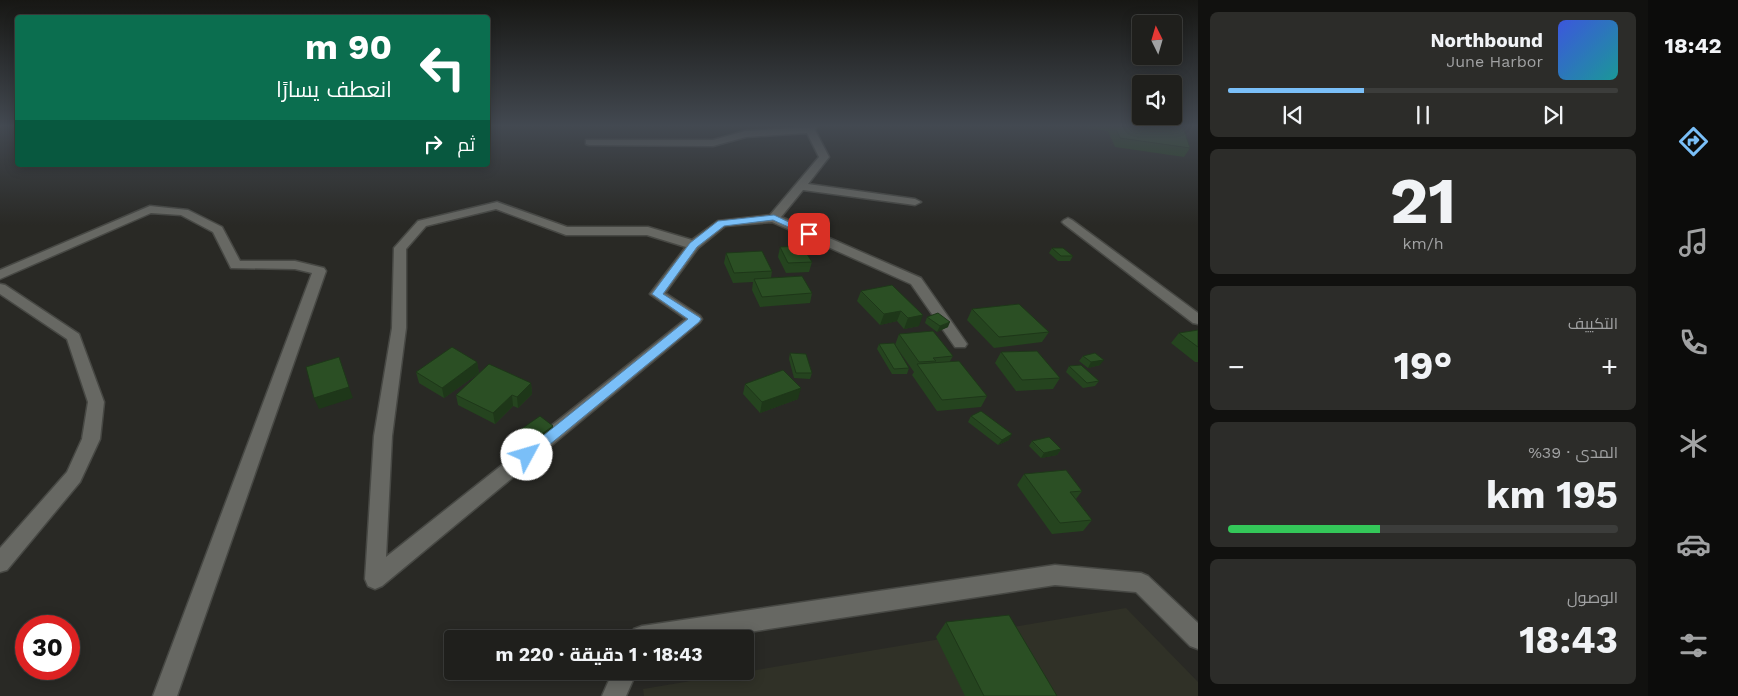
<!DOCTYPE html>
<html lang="ar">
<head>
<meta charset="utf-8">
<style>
  body { margin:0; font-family:"Work Sans",Cairo,sans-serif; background:#2c2c29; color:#f1f3f6; direction:rtl; height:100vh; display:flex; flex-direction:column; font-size:19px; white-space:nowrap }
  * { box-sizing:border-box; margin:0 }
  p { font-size:16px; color:#a1a2a3 }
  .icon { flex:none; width:28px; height:28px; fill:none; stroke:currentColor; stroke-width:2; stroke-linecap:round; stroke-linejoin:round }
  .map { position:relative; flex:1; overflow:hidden; direction:ltr }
  .sheet { display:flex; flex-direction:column; gap:12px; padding:12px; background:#11110f; width:450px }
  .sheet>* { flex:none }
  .banner { position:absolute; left:15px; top:15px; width:475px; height:152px; border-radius:5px; box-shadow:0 2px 12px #0003,0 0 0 1px #3c3d3b; direction:rtl; background:#0b6e4f; color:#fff; overflow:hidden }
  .needle { width:32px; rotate:355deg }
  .fabs { position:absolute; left:1132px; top:15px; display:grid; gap:10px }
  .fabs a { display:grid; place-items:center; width:50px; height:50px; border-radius:5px; background:#1f1f1c; box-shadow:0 2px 12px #0003,0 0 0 1px #3c3d3b; font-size:25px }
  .speed { position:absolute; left:15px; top:615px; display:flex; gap:10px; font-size:25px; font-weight:700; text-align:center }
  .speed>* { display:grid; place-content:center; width:65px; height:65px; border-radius:50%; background:#1f1f1c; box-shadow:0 2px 12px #0003,0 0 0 1px #3c3d3b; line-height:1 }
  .speed .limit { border:8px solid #d22; background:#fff; color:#111 }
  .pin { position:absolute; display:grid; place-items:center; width:42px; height:42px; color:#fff; margin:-21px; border-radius:10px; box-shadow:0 2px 8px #0006 }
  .me { position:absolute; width:55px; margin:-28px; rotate:51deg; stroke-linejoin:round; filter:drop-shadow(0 0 4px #0008) }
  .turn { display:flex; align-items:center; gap:18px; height:105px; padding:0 15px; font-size:22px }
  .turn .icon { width:65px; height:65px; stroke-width:2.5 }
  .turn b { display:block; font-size:35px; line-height:42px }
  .then { display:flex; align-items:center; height:48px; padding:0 15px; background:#0003; gap:10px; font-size:19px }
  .big { font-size:38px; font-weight:700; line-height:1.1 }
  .sheet .card { flex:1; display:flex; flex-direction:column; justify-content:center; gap:8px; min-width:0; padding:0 18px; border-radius:8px; background:#2c2c29 }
  .sheet .dial { align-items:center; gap:0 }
  .dial b { font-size:65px; line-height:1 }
  .song { display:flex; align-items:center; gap:15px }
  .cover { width:60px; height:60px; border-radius:8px; background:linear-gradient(135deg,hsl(230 70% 55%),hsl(180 70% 35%)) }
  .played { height:5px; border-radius:2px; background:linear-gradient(90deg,#7abff8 35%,#3c3d3b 35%) }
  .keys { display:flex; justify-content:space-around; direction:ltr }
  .heat { display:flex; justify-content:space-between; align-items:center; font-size:28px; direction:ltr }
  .charge { height:8px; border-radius:4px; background:linear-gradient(90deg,#34c759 39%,#3c3d3b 0) }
  .trip { position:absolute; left:444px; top:630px; width:310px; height:50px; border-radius:5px; background:#1f1f1c; box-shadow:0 2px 12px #0003,0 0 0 1px #3c3d3b; font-weight:700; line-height:50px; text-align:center; direction:rtl }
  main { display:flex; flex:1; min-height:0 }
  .menu { display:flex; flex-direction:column; width:90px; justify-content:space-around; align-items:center; background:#0c0c0b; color:#a1a2a3 }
  .menu .icon { width:35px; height:35px }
  .menu .selected { color:#7abff8 }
  .menu b { font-size:22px; color:#f1f3f6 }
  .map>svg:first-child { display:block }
  .built { fill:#303127 }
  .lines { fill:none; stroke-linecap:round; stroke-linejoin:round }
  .minor-casing { stroke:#474844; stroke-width:3 }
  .minor { fill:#676863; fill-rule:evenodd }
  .wall { fill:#25441f }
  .shaded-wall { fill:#1e3719 }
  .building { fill:#2b4f24; stroke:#1e3719 }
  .route { fill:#7abff8; stroke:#4f7ca1 }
</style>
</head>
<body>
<main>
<nav class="menu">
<b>18:42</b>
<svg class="icon selected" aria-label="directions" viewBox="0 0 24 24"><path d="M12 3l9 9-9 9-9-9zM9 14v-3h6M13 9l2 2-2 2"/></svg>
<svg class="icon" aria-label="music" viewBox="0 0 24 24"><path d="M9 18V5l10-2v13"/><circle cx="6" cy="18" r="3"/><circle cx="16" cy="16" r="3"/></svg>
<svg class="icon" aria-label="phone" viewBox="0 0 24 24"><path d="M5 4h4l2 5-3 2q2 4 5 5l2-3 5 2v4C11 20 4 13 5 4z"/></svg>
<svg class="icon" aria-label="climate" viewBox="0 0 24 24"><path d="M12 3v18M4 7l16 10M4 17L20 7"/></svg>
<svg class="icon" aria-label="car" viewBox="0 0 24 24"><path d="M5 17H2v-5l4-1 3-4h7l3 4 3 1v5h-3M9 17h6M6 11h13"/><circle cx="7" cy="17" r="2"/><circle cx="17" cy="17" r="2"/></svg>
<svg class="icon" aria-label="filters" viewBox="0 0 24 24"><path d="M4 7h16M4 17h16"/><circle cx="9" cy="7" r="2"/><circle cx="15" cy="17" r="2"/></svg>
</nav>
<section class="sheet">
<div class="card">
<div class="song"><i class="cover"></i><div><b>Northbound</b><p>June Harbor</p></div></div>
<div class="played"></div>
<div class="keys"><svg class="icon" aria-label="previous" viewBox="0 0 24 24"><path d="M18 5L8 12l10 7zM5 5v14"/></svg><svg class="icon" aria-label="pause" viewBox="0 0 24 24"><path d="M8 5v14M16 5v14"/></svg><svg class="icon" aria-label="next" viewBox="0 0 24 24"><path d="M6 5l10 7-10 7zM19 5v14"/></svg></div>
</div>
<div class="card dial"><b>21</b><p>km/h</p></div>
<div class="card"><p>التكييف</p>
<div class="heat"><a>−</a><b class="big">19°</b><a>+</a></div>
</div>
<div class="card"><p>المدى · 39%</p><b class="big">195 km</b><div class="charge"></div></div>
<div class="card"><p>الوصول</p><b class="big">18:43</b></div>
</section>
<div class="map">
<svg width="1198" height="696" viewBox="0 0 1198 696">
  <rect width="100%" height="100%" fill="#292925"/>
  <!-- built -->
  <polygon class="built" points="1126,608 1198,682 1198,696 644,696 643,689"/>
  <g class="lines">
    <defs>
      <g id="minor">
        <path d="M816 127 815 130 829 157 808 184 915 199 921 202 915 205 803 190 781 217 921 278 965 341 967 344 965 347H955L911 284 772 222 725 226 698 248 665 293 700 316 702 319 700 322 382 586 375 589 368 586 365 579 374 436 392 328 394 248 418 221 497 202 567 227H648L692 240 718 221 770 215 819 157 807 133 746 137 713 146 589 145 586 144V140H713L745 131ZM496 209 566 235H647L686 247 650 294 686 319 386 557 392 436 406 328V249L426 226Z"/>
        <polygon points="150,206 188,210 222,227 240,261 295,261 324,268 326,271 177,696 153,696 312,273 295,269 231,268 213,232 181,215 151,213 0,279 0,270"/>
        <polygon points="1068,218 1072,220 1198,313 1198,324 1193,323 1064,224 1062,222 1064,220"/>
        <polygon points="0,284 5,285 79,334 104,402 100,439 80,482 7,570 0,572 0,548 67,472 82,439 88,402 67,339 0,294"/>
        <polygon points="1055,565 1141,573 1148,576 1198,623 1198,649 1190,646 1136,592 1055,585 703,639 630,639 634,629 642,626"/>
        <polygon points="613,671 637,671 626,696 602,696"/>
      </g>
    </defs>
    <!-- minor casing -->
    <use href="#minor" class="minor-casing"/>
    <!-- minor -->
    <use href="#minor" class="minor"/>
  </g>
  <!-- wall -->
  <g class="wall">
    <polygon points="1082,127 1183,127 1190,148 1184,157 1115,147 1108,131"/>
    <polygon points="780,247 812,262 809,272 786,273 778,257"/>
    <polygon points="1052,248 1073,256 1070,261 1058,261 1049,253"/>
    <polygon points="726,253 772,271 771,278 812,293 810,303 760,307 752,290 753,282 733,283 724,263"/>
    <polygon points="892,285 919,326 904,329 897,321 880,325 857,301 861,291"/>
    <polygon points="972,309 1049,332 1042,342 994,348 967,320"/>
    <polygon points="927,317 948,327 937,332 925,323"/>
    <polygon points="1198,330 1198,362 1195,362 1171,343 1179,333"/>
    <polygon points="899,334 953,356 950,361 987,396 981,407 937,411 912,375 914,372 895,345"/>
    <polygon points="879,344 909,368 907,374 892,374 877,349"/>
    <polygon points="1001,352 1060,378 1053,389 1016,391 995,363"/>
    <polygon points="790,353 812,373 810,379 794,378 789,359"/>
    <polygon points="1083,356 1100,365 1088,368 1079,361"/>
    <polygon points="477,362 479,373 444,398 419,383 416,372"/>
    <polygon points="1069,366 1099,381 1095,386 1083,388 1066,372"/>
    <polygon points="531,383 532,394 518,408 513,406 495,424 458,405 456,395"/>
    <polygon points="745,384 798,399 760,413 743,394"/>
    <polygon points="971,416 1009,440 998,445 968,422"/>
    <polygon points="553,431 531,448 518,438 517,432"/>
    <polygon points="1032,441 1061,449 1057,455 1041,458 1029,446"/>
    <polygon points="1024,474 1082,491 1076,499 1092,520 1083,531 1052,534 1017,485"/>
    <polygon points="946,622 1057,696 965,696 936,637"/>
  </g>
  <!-- shaded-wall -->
  <g class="shaded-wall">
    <polygon points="901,311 897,321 880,325 884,314"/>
    <polygon points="923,315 919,326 904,329 908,318"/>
    <polygon points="950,322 948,327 937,332 940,326"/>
    <polygon points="1104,360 1100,365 1088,368 1091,362"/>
    <polygon points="477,362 479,373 444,398 442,388"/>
    <polygon points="531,383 532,394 518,408 517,397"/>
    <polygon points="349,387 353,398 319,409 314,398"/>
    <polygon points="801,388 798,399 760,413 762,402"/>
    <polygon points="512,395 513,406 495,424 493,413"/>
    <polygon points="553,426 553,431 531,448 530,442"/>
    <polygon points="1012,434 1009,440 998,445 1002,440"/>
    <polygon points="1061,449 1057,455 1041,458 1044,453"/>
  </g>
  <!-- building -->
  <g class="building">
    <polygon points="1115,127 1183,127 1190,148 1120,138"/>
    <polygon points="802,246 812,262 788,263 780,247"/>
    <polygon points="1052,248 1063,248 1073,256 1061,256"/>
    <polygon points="762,251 772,271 734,273 726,253"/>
    <polygon points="802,276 812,293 762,297 754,279"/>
    <polygon points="892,285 923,315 908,318 901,311 884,314 861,291"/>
    <polygon points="1019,304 1049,332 999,337 972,309"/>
    <polygon points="938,313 950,322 940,326 927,317"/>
    <polygon points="1198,330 1198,347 1179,333"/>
    <polygon points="933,331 953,356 933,358 936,361 919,362 899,334"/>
    <polygon points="894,343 909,368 894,369 879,344"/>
    <polygon points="452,347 477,362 442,388 416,372"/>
    <polygon points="1037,351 1060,378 1022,380 1001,352"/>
    <polygon points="790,353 806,354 812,373 796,373"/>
    <polygon points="1095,353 1104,360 1091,362 1083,356"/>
    <polygon points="339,357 349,387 314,398 306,367"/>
    <polygon points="959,361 987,396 942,400 917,364"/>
    <polygon points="489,364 531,383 517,397 512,395 493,413 456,395"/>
    <polygon points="1081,365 1099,381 1087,383 1069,366"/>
    <polygon points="783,370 801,388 762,402 745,384"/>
    <polygon points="981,411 1012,434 1002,440 971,416"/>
    <polygon points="540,416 553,426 530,442 517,432"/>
    <polygon points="1049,437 1061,449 1044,453 1032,441"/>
    <polygon points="1066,470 1082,491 1070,492 1092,520 1060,523 1024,474"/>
    <polygon points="1009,615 1057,696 984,696 946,622"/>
  </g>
  <!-- sky -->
  <linearGradient id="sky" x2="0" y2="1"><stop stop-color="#171714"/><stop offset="0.56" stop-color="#434951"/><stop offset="1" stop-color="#434951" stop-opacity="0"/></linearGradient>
  <rect width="1198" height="225" fill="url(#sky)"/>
  <!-- route -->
  <polygon class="route" points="774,215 814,234 809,236 806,235 773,220 724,226 697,247 663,294 699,317 701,319 699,322 532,459 527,460 523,459 521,455 523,452 688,319 652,294 690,243 718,221"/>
</svg>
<div class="fabs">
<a><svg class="needle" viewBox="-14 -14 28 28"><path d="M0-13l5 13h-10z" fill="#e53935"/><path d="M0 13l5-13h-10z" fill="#a1a2a3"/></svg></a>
<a><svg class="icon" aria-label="sound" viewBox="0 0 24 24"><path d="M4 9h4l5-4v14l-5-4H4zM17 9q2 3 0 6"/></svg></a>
</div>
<div class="speed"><div class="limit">30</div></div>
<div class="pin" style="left:809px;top:234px;background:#d93025"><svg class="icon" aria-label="arrive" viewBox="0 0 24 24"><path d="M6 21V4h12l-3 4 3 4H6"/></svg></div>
<svg class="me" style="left:527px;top:455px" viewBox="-20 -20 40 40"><circle r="19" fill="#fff"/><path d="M0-13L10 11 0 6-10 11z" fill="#7abff8"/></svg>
<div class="trip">18:43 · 1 دقيقة · 220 m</div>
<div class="banner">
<div class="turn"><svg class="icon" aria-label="left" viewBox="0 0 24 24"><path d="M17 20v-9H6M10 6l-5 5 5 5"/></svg><div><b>90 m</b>انعطف يسارًا</div></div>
<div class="then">ثم<svg class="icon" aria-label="right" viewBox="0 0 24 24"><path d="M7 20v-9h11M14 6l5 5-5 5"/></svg></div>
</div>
</div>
</main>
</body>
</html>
